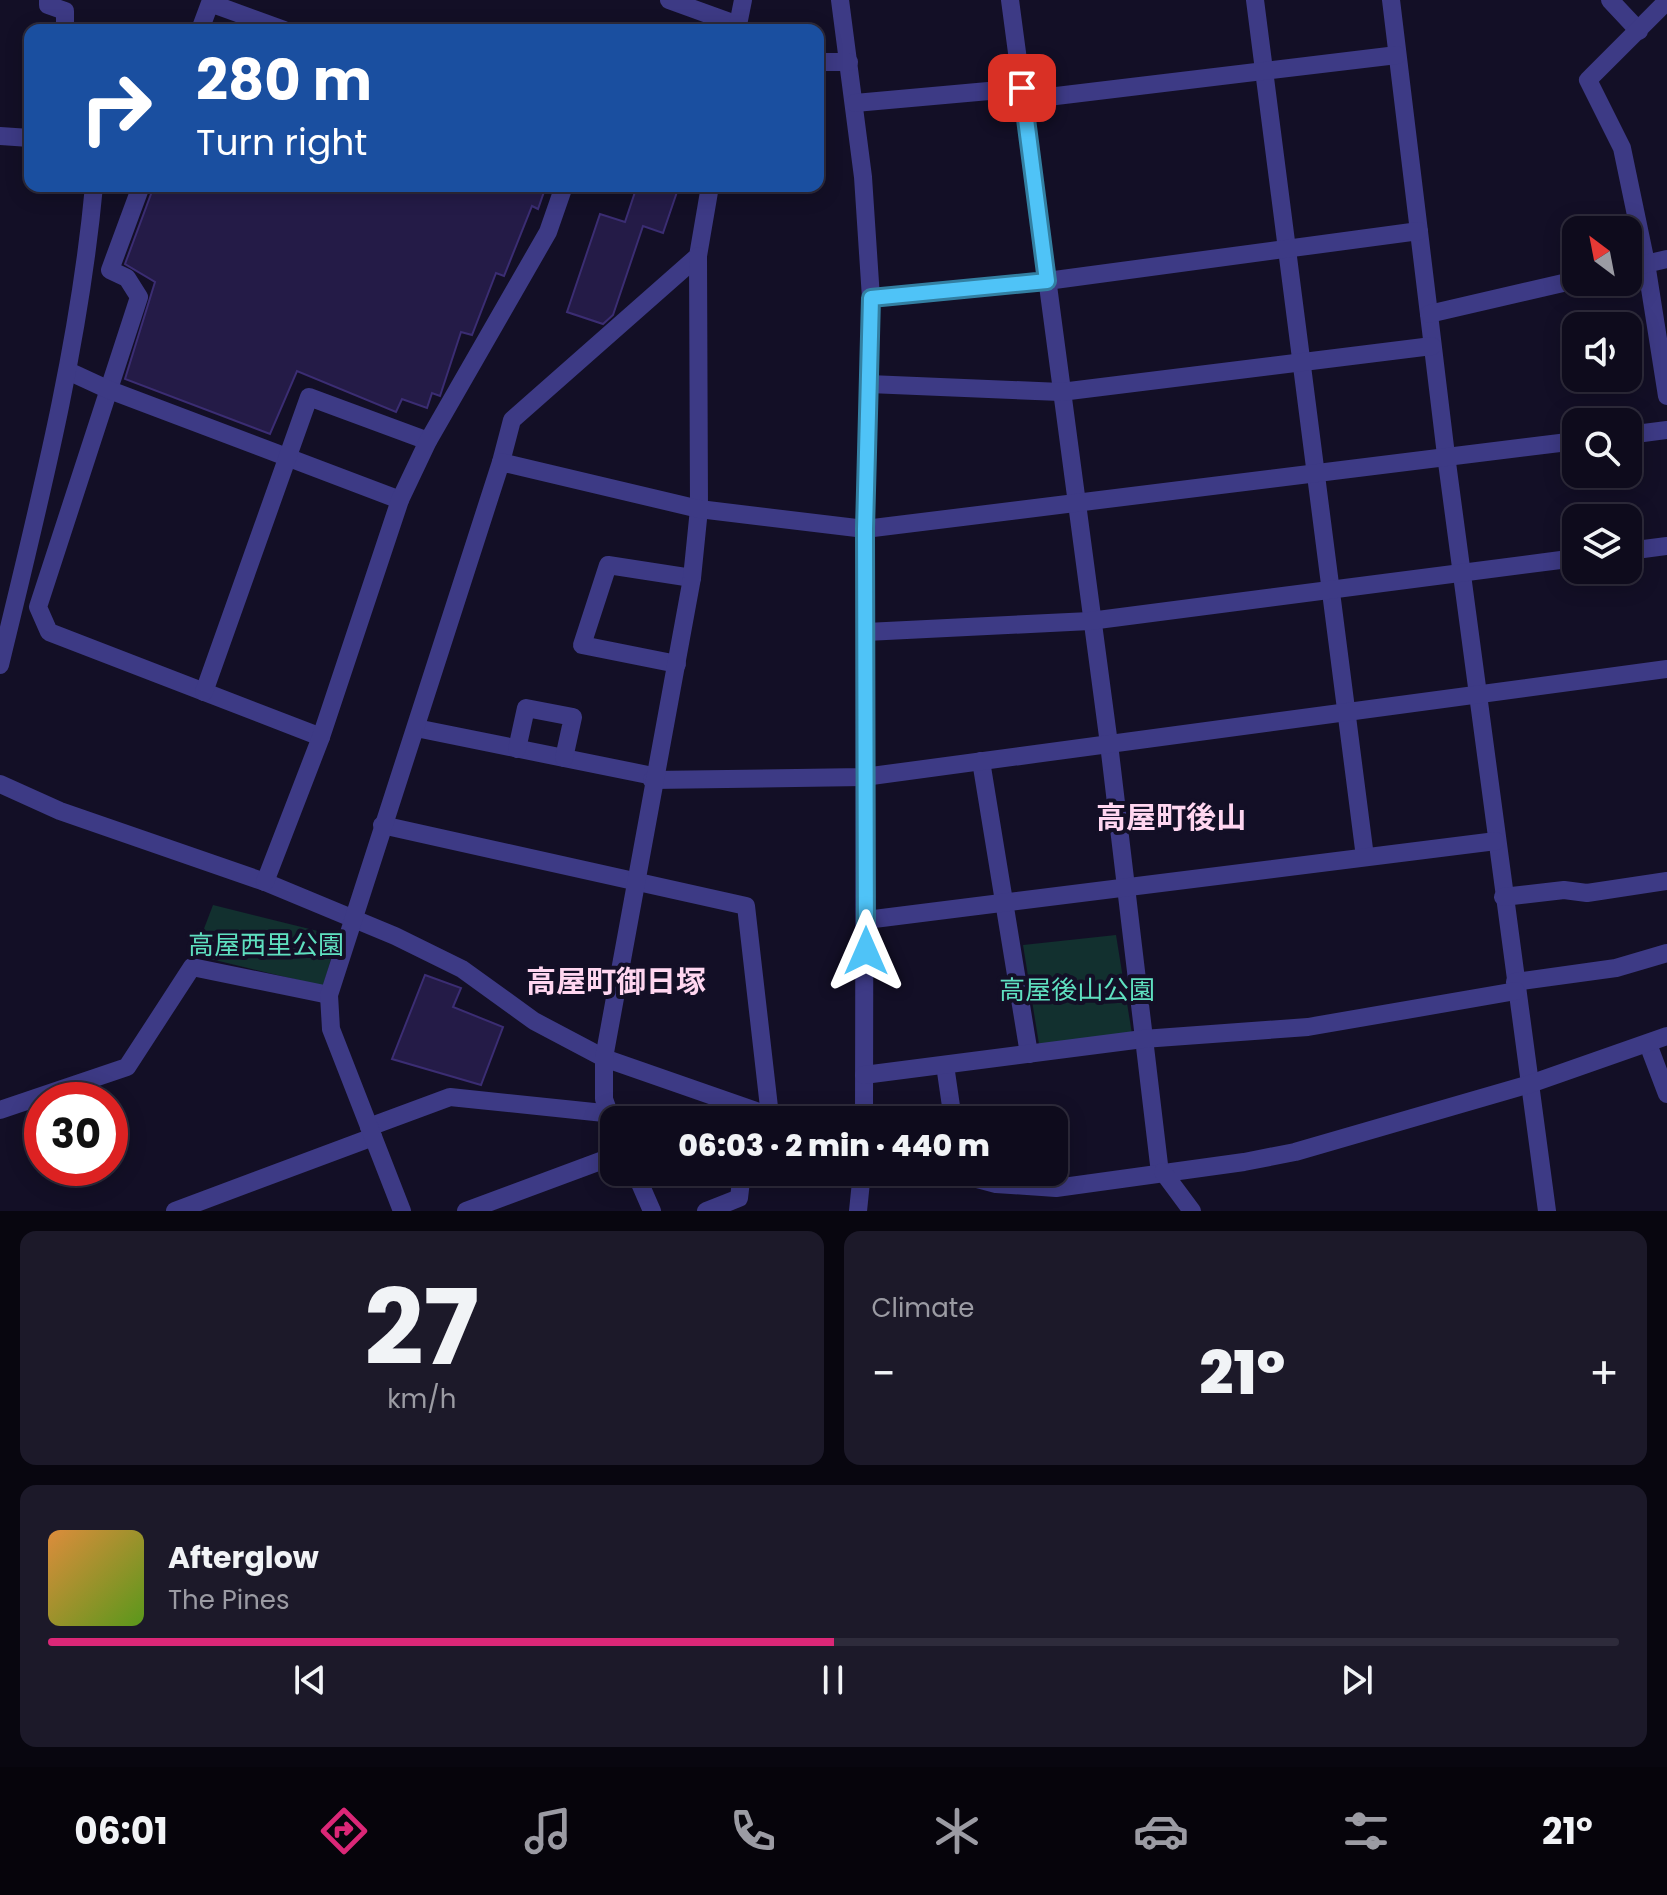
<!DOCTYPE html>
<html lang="en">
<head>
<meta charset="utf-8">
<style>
  body { margin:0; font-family:Poppins,"Noto Sans JP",sans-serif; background:#1c1929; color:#f1f3f6; height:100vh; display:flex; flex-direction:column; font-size:30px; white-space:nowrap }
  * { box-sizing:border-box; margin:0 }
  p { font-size:26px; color:#9b9ba3 }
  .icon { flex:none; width:44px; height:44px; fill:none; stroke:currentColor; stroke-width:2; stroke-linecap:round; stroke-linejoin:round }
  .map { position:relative; height:1211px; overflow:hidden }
  .details { display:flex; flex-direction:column; gap:20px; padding:20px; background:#08060f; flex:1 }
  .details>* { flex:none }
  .hud { position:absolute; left:24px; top:24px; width:800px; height:168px; border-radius:16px; box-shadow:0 4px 20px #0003,0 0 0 2px #2e2b3b; background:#1a4fa0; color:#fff; overflow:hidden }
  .needle { width:52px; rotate:328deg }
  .tools { position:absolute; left:1562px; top:216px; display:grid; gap:16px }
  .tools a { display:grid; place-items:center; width:80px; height:80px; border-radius:16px; background:#0e0b1c; box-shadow:0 4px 20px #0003,0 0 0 2px #2e2b3b; font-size:40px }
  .speed { position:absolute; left:24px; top:1082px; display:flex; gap:16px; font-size:40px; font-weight:700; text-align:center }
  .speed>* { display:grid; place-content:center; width:104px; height:104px; border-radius:50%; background:#0e0b1c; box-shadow:0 4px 20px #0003,0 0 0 2px #2e2b3b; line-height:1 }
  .speed .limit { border:12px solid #d22; background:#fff; color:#111 }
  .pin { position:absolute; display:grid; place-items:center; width:68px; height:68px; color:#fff; margin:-34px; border-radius:16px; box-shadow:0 4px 12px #0006 }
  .me { position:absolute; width:88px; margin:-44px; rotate:0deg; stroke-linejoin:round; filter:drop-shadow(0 0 6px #0008) }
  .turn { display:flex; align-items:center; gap:28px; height:168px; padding:0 40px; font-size:36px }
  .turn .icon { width:104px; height:104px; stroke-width:2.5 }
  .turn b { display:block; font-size:56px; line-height:68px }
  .big { font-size:60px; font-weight:800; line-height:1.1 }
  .details .widget { flex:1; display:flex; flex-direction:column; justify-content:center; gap:12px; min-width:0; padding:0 28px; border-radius:16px; background:#1c1929 }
  .details .dial { align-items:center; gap:0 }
  .dial b { font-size:104px; line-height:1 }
  .song { display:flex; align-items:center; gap:24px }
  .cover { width:96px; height:96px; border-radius:12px; background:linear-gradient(135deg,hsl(30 70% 55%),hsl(90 70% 35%)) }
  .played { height:8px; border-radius:4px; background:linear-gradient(90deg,#db2777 50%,#2e2b3b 50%) }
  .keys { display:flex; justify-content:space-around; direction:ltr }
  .heat { display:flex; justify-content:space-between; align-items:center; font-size:44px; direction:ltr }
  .details .tiles { flex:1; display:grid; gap:20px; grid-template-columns:1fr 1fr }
  .widget:last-child { grid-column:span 2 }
  .trip { position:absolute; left:600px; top:1106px; width:468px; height:80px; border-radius:16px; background:#0e0b1c; box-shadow:0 4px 20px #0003,0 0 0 2px #2e2b3b; font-weight:800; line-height:80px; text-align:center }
  .menu { display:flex; height:128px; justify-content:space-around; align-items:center; background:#06040b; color:#9b9ba3 }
  .menu .icon { width:56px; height:56px }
  .menu .current { color:#db2777 }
  .menu b { font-size:36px; color:#f1f3f6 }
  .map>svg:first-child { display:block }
  .green { fill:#12302f }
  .building { fill:#241b47; stroke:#3b2d73; stroke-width:2 }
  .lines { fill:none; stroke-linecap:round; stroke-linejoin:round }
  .minor { stroke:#3d3a85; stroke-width:18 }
  .route-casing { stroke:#337fa1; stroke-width:20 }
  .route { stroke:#4fc3f7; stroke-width:14 }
  .labels { text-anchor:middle; stroke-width:8; stroke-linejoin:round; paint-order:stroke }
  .park-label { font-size:26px; fill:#5fe0c0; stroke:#130f26 }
  .quarter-label { font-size:30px; font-weight:bold; fill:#ffd6f0; stroke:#130f26 }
</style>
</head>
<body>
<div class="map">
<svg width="1667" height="1211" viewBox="0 0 1667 1211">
  <rect width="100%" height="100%" fill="#130f26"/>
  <!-- green -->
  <g class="green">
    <polygon points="213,905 338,936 323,986 194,955"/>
    <polygon points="1116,935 1132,1034 1039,1044 1023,945"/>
  </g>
  <!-- building -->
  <g class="building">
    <polygon points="154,186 546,186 538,209 532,206 504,276 496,273 472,335 461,332 440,396 432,393 427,408 402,399 396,412 297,371 270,434 125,379 155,282 125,264"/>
    <polygon points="637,186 679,186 663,233 643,226 613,315 603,324 567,312 600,214 625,222"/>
    <polygon points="425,975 461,988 453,1007 503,1027 481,1085 392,1059"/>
  </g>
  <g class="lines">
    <!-- minor -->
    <g class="minor">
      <polyline points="48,0 48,5 65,11 65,30"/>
      <polyline points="669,0 738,25"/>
      <polyline points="840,0 863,177 871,298 865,529 864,1120"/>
      <polyline points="1010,0 1109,744 1160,1173"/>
      <polyline points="1255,0 1365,857"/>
      <polyline points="1391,0 1446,455 1547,1211"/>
      <polyline points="1610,0 1639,31"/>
      <polyline points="1667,1 1588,80 1622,148 1646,263 1667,396"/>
      <polyline points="200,30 210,3 284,30"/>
      <polyline points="737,30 743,0"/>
      <polyline points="818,62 849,62"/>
      <polyline points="1023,100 1397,55"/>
      <polyline points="855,103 1022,88"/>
      <polyline points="0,136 30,138"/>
      <polyline points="141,186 110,270 127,278 139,297 38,607 49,632 321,737"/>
      <polyline points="1628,268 1667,259"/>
      <polyline points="871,298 1047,281 1419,231"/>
      <polyline points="1429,314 1576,280"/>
      <polyline points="68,371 107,389 400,500"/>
      <polyline points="869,384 1061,392 1432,346"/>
      <polyline points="1628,435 1667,430"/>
      <polyline points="501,462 512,420 698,256 710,186"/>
      <polyline points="1628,551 1667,546"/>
      <polyline points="866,632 1090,621 1576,558"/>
      <polyline points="677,664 582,645 608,565 692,578"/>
      <path d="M0 665C38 507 79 349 94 186"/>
      <polyline points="204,692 309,397 428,441"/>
      <polyline points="416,728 653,776"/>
      <polyline points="517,749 526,708 573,717 564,758"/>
      <polyline points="981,761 1029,1054"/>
      <polyline points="652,780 864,777 1667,669"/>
      <polyline points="0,784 60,811 265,882 395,936 462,969 534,1021 604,1058 782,1120"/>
      <polyline points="382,825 746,906 770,1116"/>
      <polyline points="265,882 321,737 400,500 428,441 548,232 564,186"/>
      <polyline points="1503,897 1564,890 1587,893 1667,881"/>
      <polyline points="866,920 1496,841"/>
      <polyline points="1515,982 1616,968 1667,953"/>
      <polyline points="1648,1044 1667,1094"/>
      <polyline points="945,1065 953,1120"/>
      <polyline points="864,1075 1143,1039 1308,1027 1516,991"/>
      <polyline points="0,1110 127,1067 192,967 329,995"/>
      <polyline points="369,1127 450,1097 671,1120"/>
      <polyline points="614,1127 604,1099 604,1058 692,578 699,509 698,256"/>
      <polyline points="635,1172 652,1211"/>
      <polyline points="951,1172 996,1184 1056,1188 1244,1162 1295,1152 1530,1084 1667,1036"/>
      <polyline points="1163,1172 1192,1211"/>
      <polyline points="175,1211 373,1137"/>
      <polyline points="402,1211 331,1029 329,995 501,462 699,509 865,529 1576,441"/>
      <polyline points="466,1211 614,1156"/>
      <polyline points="706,1211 739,1198 742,1172"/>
      <polyline points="858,1211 862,1172"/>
    </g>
  </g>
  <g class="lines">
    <defs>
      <polyline id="route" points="866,951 865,529 871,298 1047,281 1022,88"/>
    </defs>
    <!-- route casing -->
    <use href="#route" class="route-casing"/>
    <!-- route -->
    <use href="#route" class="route"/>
  </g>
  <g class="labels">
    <!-- park labels -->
    <g class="park-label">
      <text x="266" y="954">高屋西里公園</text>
      <text x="1077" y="999">高屋後山公園</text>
    </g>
    <!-- quarter labels -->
    <g class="quarter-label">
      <text x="1171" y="828">高屋町後山</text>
      <text x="616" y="992">高屋町御日塚</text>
    </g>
  </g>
</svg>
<div class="tools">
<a><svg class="needle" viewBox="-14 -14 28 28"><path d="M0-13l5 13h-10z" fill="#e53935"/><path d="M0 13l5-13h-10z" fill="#9b9ba3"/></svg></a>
<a><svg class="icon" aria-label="sound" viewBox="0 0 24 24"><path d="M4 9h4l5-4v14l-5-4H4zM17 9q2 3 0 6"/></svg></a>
<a><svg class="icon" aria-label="search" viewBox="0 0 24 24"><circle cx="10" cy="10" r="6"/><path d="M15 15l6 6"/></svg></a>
<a><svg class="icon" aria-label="layers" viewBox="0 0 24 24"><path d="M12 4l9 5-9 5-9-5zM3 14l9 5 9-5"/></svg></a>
</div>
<div class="speed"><div class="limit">30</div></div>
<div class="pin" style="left:1022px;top:88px;background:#d93025"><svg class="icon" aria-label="arrive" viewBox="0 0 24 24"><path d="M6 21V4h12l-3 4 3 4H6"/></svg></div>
<svg class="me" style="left:866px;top:951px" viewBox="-20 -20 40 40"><path d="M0-17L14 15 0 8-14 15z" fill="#4fc3f7" stroke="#fff" stroke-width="4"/></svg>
<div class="trip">06:03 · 2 min · 440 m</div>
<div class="hud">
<div class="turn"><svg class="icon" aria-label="right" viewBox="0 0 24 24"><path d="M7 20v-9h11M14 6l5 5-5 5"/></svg><div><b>280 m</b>Turn right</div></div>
</div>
</div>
<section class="details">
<div class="tiles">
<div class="widget dial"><b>27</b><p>km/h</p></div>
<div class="widget"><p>Climate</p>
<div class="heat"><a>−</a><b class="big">21°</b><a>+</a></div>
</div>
<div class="widget">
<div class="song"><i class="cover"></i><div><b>Afterglow</b><p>The Pines</p></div></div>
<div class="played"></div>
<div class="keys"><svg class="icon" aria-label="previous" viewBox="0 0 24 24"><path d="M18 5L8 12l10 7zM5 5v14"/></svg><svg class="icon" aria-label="pause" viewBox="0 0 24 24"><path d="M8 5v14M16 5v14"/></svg><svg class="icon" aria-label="next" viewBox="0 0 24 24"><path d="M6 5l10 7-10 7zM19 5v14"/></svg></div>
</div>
</div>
</section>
<nav class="menu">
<b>06:01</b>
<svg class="icon current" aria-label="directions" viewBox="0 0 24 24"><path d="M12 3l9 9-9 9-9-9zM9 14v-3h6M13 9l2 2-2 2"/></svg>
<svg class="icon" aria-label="music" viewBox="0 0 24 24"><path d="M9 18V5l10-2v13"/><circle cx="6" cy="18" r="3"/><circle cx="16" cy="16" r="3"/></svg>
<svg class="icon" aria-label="phone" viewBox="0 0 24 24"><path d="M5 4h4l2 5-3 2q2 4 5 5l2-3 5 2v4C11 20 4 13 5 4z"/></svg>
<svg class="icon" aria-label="climate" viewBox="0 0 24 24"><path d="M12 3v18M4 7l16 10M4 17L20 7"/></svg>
<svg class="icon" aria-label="car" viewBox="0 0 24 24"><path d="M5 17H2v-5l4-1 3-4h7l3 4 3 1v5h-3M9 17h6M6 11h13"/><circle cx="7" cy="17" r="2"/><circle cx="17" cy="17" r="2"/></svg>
<svg class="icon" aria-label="filters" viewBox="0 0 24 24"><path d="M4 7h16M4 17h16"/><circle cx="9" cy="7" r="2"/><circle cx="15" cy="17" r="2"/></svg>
<b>21°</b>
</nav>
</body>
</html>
